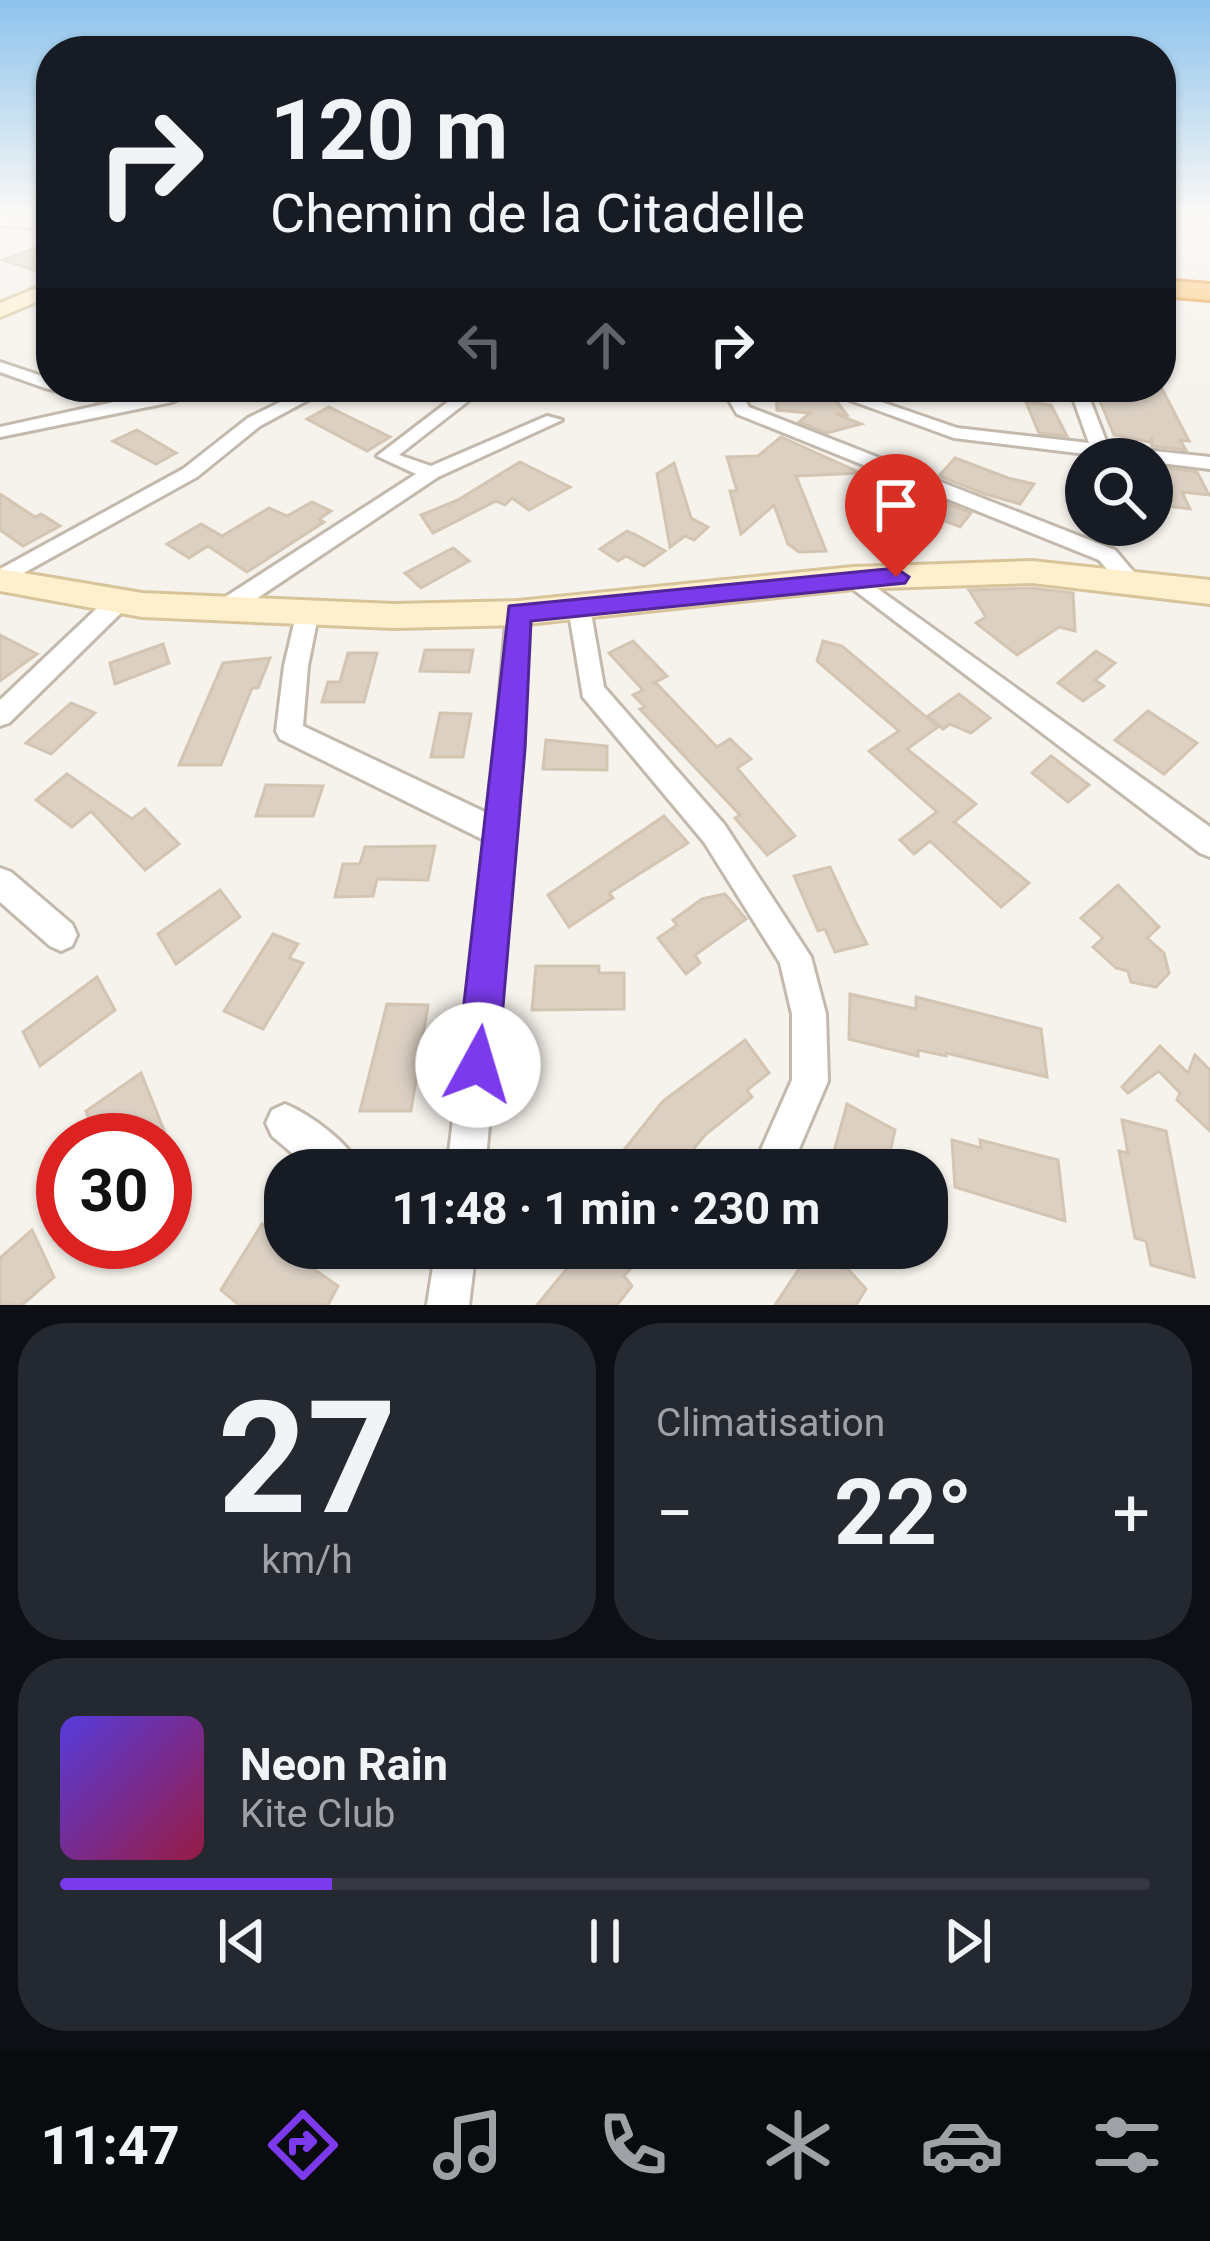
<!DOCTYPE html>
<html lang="fr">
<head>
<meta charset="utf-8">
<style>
  body { margin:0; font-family:Roboto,sans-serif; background:#242831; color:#f1f3f6; height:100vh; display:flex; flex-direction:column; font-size:45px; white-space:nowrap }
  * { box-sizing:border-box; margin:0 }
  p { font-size:39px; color:#9ea1a6 }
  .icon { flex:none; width:66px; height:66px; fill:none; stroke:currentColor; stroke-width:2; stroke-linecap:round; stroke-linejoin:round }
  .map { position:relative; height:1305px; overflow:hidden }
  .sheet { display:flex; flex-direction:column; gap:18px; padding:18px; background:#0d0f14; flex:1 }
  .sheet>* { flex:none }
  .guide { position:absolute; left:36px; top:36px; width:1140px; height:366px; border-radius:48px; box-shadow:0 3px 9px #0004; background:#171b24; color:#f1f3f6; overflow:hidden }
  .buttons { position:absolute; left:1065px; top:438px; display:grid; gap:24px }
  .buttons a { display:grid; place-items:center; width:108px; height:108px; border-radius:50%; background:#171b24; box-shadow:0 3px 9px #0004; font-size:60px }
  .speed { position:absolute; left:36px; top:1113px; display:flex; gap:24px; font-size:60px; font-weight:700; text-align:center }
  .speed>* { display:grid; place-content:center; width:156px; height:156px; border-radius:50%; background:#171b24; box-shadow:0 3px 9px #0004; line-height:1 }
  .speed .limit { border:18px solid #d22; background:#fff; color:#111 }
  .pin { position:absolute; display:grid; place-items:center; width:102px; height:102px; color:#fff; margin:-123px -51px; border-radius:50% 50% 50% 0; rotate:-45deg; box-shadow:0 0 12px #0007 }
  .pin .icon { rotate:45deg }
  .me { position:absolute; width:132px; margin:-66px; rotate:6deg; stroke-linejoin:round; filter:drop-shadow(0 0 9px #0008) }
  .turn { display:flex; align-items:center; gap:42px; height:252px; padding:0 36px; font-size:54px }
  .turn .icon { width:156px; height:156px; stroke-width:2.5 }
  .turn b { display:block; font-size:84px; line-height:102px }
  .lanes { display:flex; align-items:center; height:114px; padding:0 36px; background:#0003; justify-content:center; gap:60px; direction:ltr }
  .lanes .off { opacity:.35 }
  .big { font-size:90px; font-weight:700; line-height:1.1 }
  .sheet .tile { flex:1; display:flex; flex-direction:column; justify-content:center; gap:18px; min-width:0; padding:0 42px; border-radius:48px; background:#242831 }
  .sheet .dial { align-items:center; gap:0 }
  .dial b { font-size:156px; line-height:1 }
  .song { display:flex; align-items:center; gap:36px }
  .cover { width:144px; height:144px; border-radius:18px; background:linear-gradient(135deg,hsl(250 70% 55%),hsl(340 70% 35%)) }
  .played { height:12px; border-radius:6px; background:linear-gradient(90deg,#7c3aed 25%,#363941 25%) }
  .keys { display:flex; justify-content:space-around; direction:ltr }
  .heat { display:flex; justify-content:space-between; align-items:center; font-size:66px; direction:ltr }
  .sheet .tiles { flex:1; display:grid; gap:18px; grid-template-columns:1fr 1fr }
  .tile:last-child { grid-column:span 2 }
  .trip { position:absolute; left:264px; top:1149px; width:684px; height:120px; border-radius:48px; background:#171b24; box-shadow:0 3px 9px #0004; font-weight:700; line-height:120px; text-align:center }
  .tab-bar { display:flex; height:192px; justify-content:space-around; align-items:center; background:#090b0e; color:#9ea1a6 }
  .tab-bar .icon { width:84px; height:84px }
  .tab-bar .selected { color:#7c3aed }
  .tab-bar b { font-size:54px; color:#f1f3f6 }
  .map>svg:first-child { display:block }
  .building { fill:#dcd0c3; stroke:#d4c5b3; stroke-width:3 }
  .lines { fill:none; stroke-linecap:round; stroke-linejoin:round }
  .street-casing { stroke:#c3baad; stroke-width:6 }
  .secondary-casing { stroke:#d8c49a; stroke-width:6 }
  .highway-casing { stroke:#e69a36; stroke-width:6 }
  .street { fill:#fff; fill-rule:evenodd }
  .secondary { fill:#fff0cd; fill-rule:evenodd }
  .highway { fill:#ffc56e; fill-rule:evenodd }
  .route { fill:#7c3aed; stroke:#51269a; stroke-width:3 }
</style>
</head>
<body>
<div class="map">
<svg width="1210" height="1305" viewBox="0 0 1210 1305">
  <rect width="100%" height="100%" fill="#f6f2ec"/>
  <!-- building -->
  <g class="building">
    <polygon points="51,242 51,276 3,260"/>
    <polygon points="776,387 810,387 835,399 847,415 836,414 861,424 827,433 799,422 810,413 777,410"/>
    <polygon points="1139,387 1161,387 1189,441 1180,440 1186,450 1152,446 1152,438 1150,442 1114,435 1096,391 1142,393"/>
    <polygon points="1026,402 1051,405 1067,436 1039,433"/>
    <polygon points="329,407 390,437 367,451 307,419"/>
    <polygon points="137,430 176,453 156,464 113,441"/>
    <polygon points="781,437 861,473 796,476 826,551 799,552 788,544 774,505 741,534 730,491 737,491 727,457 758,456"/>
    <polygon points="955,458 1008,478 1034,484 1020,504 985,494 939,476"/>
    <polygon points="520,462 570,487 529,510 512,498 505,505 496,501 433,533 421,515 458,500"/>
    <polygon points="674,463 691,518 708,527 694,540 685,536 670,547 657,474"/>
    <polygon points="1152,466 1197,472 1209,495 1182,492 1190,509 1168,506 1164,499 1152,498"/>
    <polygon points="0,494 35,517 41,514 60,526 23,546 0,530"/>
    <polygon points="923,494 971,513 960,527 911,507"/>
    <polygon points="312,502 331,511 319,519 324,522 247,572 208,546 189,558 167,544 201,524 222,536 269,508 287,516"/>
    <polygon points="627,531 636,535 665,551 644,566 626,556 618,561 600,549"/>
    <polygon points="453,548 469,561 421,588 405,573"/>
    <polygon points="1032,588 1073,593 1075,631 1059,627 1017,655 976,623 986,617 969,590"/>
    <polygon points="0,635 37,654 0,681"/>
    <polygon points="633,641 667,676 652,684 656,683 717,747 730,739 751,759 737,768 795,836 767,855 735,818 740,815 640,709 645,707 633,695 643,690 609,653"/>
    <polygon points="823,641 842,646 938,727 907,749 976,804 954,822 1029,883 1001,907 930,841 914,854 900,840 937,812 869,751 899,731 817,661"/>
    <polygon points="163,644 169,663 115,684 110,663"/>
    <polygon points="425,650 473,650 469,672 420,671"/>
    <polygon points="1096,651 1115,663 1095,680 1104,686 1083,701 1058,683"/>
    <polygon points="348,653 377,653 364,702 322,702 328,682 340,682"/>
    <polygon points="270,658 258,688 252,688 221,765 179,765 223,663"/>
    <polygon points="959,694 990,718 971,733 950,724 943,729 928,716"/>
    <polygon points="71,703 95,713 51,754 26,743"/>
    <polygon points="1148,711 1197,743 1164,774 1115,740"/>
    <polygon points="440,713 471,714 463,757 431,757"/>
    <polygon points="546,740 607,746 607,770 543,769"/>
    <polygon points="1051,756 1089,785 1068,802 1032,773"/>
    <polygon points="67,774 132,819 145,809 179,844 145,870 91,811 72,827 36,800"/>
    <polygon points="266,785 323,786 313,816 256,816"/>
    <polygon points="664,816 688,843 609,893 613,898 569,927 548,895"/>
    <polygon points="435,846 428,880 377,879 373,896 335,897 343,864 360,864 365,847"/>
    <polygon points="830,867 855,921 867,944 835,952 825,929 818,931 794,876"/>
    <polygon points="1118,885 1159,927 1147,938 1164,953 1169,973 1156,987 1131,982 1128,971 1116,968 1093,947 1103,938 1081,918"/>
    <polygon points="220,890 240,917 176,964 158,934"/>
    <polygon points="725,894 746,919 695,955 700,963 686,974 658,938 677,925 673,920 702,899"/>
    <polygon points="273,934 298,944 289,958 303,963 263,1029 224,1011"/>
    <polygon points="536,966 599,966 599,973 624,973 624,1009 532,1010"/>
    <polygon points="97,977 115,1010 40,1066 23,1032"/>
    <polygon points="850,994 916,1009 916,997 1041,1029 1047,1077 946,1053 946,1056 918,1050 918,1056 849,1039"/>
    <polygon points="387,1004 428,1005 411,1111 360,1111"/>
    <polygon points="745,1040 769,1073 747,1090 752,1097 705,1135 676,1170 608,1170 663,1101"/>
    <polygon points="1160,1046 1188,1073 1195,1055 1210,1070 1210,1131 1177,1100 1180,1093 1159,1071 1128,1093 1122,1087"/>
    <polygon points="141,1073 168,1140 96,1140 86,1111"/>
    <polygon points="847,1104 895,1130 886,1170 829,1170"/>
    <polygon points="1122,1120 1166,1131 1194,1277 1151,1265 1146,1241 1135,1238 1119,1151 1128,1153"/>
    <polygon points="952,1140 981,1148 980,1140 1058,1160 1065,1221 955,1187"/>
    <polygon points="262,1224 285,1241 285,1248 294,1248 301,1253 298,1258 338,1286 328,1305 239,1305 221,1290"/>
    <polygon points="32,1230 54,1277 22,1305 0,1305 0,1258"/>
    <polygon points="584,1248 649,1248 624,1276 632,1286 617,1305 537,1305"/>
    <polygon points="813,1248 829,1248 866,1289 856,1305 775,1305"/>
  </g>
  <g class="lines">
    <defs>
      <g id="street">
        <polygon points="0,217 51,221 51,229 0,225"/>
        <polygon points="0,362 51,379 51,387 84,387 106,395 98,400 45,388 0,372"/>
        <polygon points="182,387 205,387 172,402 0,437 0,427"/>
        <polygon points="311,387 332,387 260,426 197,477 0,586 0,569 183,469 248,418"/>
        <polygon points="814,387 838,387 957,428 1089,443 1069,387 1085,387 1108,446 1210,457 1210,469 954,438"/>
        <polygon points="728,391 740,391 749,407 1115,550 1143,583 1132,591 1124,588 1099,560 737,414 726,395"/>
        <polygon points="453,398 467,402 399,455 431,466 547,416 562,420 438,477 235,613 219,613 216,607 219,601 416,474 377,456"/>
        <polygon points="853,571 1210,827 1210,857 1200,853 845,583 842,578 845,573"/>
        <polygon points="119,593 127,595 130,601 127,607 9,723 0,726 0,700 111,595"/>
        <polygon points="579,599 590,607 604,687 724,824 811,957 826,1014 828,1081 790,1170 752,1170 792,1080 792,1014 780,963 704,842 583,697 568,607"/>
        <polygon points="308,603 319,611 308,666 303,726 489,814 507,613 518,605 529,613 523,749 485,1170 447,1170 486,841 280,739 276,731 284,666 297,611"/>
        <polygon points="0,868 11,872 72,924 77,935 72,946 61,951 50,946 0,902"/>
        <path d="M285 1104C311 1115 351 1144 361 1170H312L272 1136 266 1123 272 1110Z"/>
        <polygon points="436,1248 476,1248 469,1305 427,1305"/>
      </g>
      <g id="secondary">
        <polygon points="51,282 51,296 0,317 0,303"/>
        <polygon points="1032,561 1210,580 1210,604 1032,583 853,589 518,625 394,628 142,617 0,591 0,569 142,593 394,604 518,601 853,567"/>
      </g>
      <polygon id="highway" points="1161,280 1210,284 1210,300 1161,296"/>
    </defs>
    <!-- street casing -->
    <use href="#street" class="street-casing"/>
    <!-- secondary casing -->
    <use href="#secondary" class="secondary-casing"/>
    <!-- highway casing -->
    <use href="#highway" class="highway-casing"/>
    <!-- street -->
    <use href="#street" class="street"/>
    <!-- secondary -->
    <use href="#secondary" class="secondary"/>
    <!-- highway -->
    <use href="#highway" class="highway"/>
  </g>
  <!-- sky -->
  <linearGradient id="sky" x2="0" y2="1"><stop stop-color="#8dc3ed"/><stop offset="0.54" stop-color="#fbf9f6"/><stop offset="1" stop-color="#fbf9f6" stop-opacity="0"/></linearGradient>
  <rect width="1210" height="397" fill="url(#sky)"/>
  <!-- route -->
  <polygon class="route" points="896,568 909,577 905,583 531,621 525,749 498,1065 492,1080 478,1086 463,1080 457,1065 509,606"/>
</svg>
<div class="buttons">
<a><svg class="icon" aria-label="search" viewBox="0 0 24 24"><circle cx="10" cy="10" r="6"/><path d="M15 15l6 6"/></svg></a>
</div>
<div class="speed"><div class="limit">30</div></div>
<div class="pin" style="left:896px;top:577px;background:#d93025"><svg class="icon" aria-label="arrive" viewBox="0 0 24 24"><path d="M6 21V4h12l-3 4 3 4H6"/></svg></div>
<svg class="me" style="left:478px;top:1065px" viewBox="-20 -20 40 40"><circle r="19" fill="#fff"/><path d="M0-13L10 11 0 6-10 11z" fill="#7c3aed"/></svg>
<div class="trip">11:48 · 1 min · 230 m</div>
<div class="guide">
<div class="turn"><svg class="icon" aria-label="right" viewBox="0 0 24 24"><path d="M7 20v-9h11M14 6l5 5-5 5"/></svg><div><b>120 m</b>Chemin de la Citadelle</div></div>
<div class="lanes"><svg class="icon off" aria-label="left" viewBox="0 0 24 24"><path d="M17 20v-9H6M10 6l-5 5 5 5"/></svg><svg class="icon off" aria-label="ahead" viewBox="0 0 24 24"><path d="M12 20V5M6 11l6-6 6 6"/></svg><svg class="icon" aria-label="right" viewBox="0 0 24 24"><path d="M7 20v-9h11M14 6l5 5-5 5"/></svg></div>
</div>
</div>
<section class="sheet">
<div class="tiles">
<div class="tile dial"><b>27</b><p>km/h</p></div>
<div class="tile"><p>Climatisation</p>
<div class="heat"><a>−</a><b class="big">22°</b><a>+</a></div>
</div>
<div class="tile">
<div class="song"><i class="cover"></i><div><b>Neon Rain</b><p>Kite Club</p></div></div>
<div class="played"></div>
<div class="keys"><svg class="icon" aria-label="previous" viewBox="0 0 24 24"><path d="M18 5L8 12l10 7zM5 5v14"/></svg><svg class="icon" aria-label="pause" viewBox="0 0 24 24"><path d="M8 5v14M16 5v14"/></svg><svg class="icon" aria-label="next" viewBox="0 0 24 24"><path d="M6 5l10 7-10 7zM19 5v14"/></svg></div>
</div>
</div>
</section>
<nav class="tab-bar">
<b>11:47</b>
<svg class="icon selected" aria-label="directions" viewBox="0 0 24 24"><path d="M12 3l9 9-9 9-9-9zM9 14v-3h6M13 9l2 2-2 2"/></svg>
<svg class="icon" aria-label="music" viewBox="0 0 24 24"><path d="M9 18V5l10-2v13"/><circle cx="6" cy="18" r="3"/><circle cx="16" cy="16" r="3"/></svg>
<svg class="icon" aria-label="phone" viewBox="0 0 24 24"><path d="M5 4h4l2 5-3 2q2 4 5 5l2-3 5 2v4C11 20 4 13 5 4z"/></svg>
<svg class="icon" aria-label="climate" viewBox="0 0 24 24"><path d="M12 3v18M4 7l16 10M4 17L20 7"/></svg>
<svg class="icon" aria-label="car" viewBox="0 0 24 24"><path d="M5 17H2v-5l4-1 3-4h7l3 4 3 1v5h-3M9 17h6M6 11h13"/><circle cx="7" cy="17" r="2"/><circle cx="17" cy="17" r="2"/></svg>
<svg class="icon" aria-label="filters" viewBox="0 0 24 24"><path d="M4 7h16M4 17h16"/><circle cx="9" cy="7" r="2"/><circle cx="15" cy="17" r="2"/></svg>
</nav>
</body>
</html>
